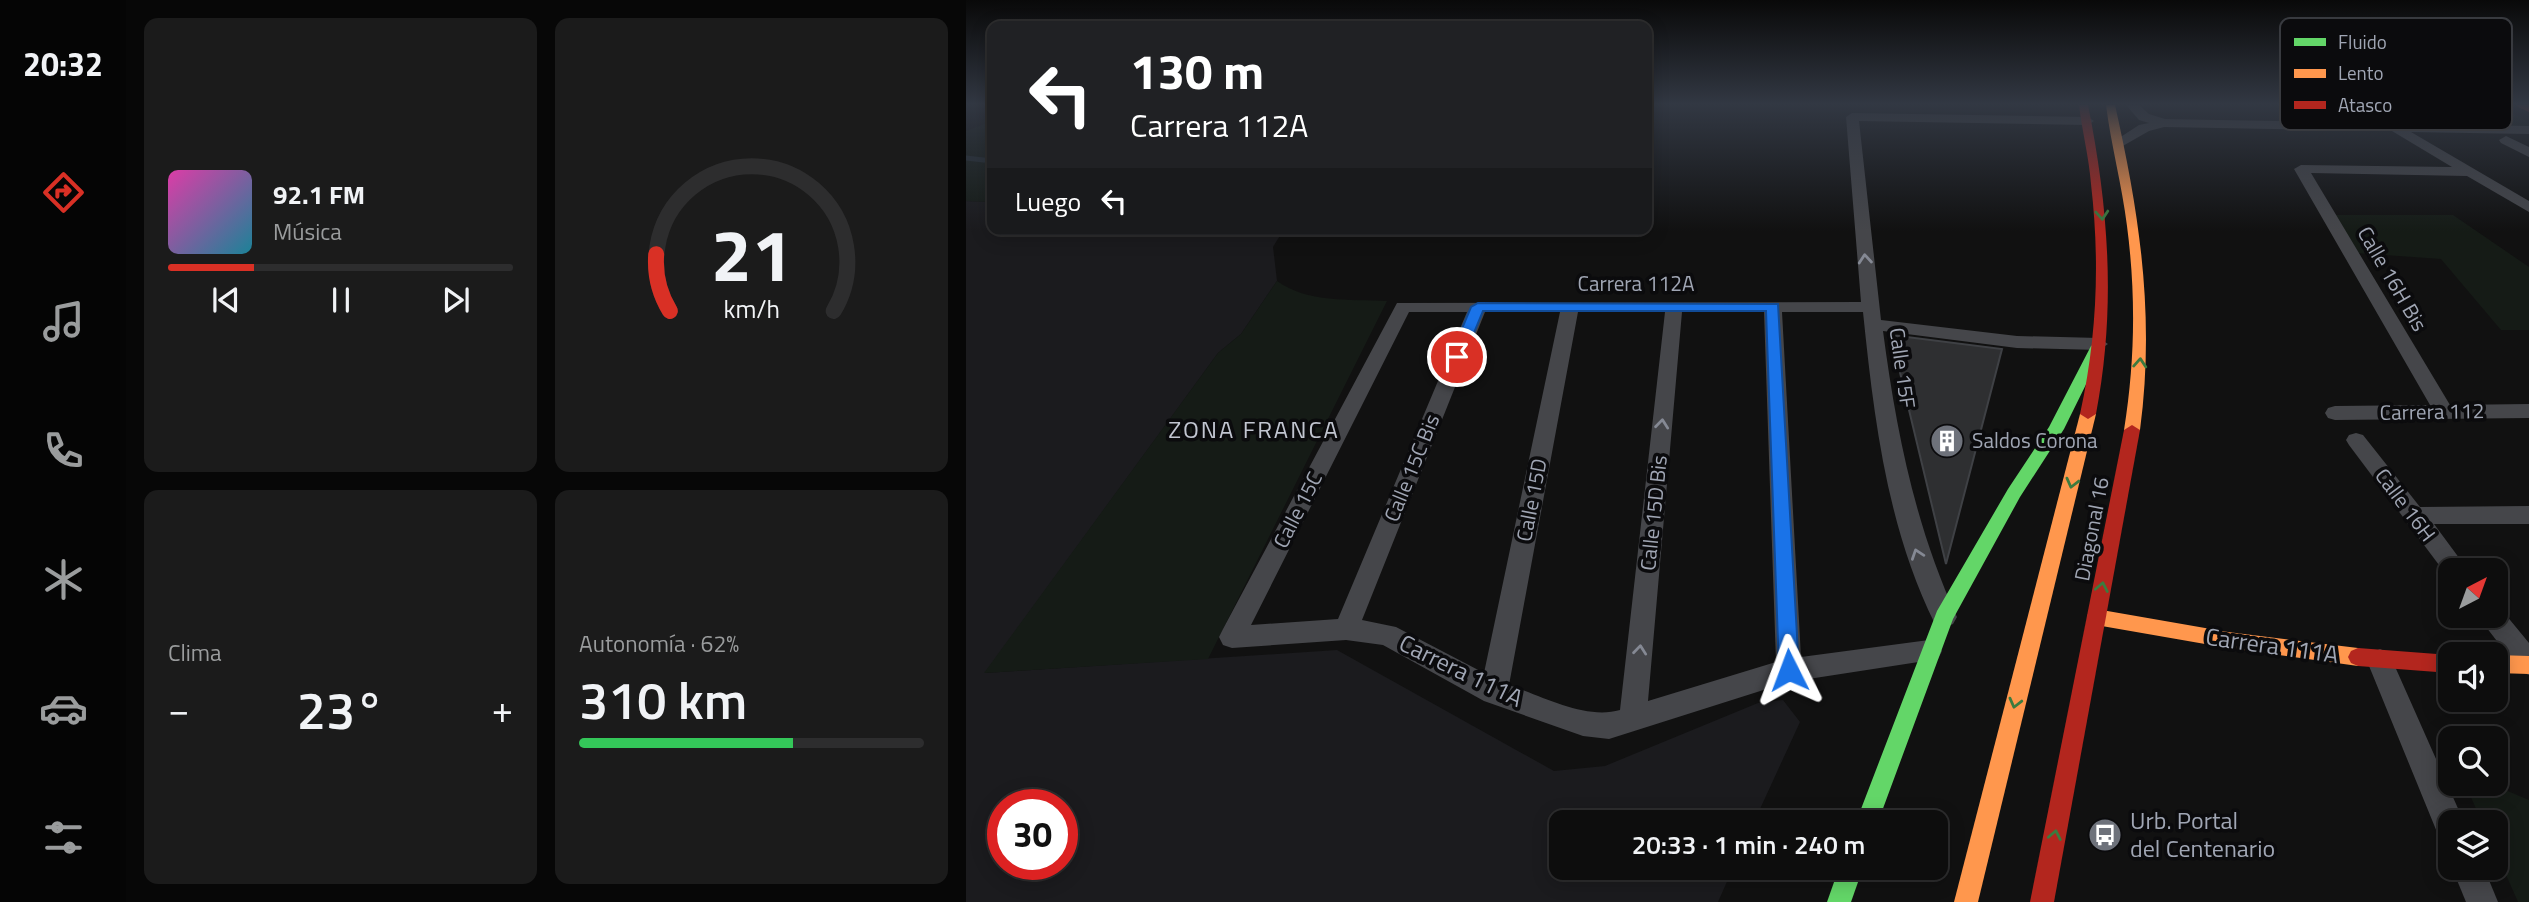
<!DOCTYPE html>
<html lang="es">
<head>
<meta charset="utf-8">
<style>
  body { margin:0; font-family:"Titillium Web",sans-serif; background:#1b1b1b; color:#f1f3f6; height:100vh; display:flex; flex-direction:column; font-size:26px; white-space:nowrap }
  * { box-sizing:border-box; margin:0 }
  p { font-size:23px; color:#9a9c9d }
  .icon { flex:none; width:38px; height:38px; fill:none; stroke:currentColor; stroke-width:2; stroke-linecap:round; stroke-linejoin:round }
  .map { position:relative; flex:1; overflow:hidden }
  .drawer { display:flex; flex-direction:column; gap:18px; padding:18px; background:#070707; width:840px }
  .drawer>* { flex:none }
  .hud { position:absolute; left:21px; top:21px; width:665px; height:214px; border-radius:14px; box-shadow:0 4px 18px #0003,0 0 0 2px #2d2d2e; background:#202124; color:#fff; overflow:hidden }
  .needle { width:46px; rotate:41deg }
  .buttons { position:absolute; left:1472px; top:558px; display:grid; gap:14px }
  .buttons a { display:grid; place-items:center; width:70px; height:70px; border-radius:14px; background:#0d0d0d; box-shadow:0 4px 18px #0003,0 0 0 2px #2d2d2e; font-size:35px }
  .speed { position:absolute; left:21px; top:789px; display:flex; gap:14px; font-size:35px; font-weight:700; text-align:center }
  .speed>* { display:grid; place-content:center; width:91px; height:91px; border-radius:50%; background:#0d0d0d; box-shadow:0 4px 18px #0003,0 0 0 2px #2d2d2e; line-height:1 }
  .speed .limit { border:10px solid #d22; background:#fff; color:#111 }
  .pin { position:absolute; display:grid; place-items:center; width:60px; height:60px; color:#fff; margin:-30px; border:4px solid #fff; border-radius:50%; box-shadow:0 2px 7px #0007 }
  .me { position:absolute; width:77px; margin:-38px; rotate:357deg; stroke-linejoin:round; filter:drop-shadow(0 0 5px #0008) }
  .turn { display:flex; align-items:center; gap:24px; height:147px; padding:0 28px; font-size:32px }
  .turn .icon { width:91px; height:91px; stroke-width:2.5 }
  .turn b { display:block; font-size:49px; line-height:60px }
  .then { display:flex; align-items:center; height:66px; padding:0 28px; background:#0003; gap:14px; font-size:26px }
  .big { font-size:52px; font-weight:600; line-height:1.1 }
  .drawer .widget { flex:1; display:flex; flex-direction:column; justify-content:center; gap:10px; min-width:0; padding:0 24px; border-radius:14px; background:#1b1b1b }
  .drawer .dial { align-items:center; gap:0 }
  .dial svg { height:182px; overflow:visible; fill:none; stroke:#2d2d2e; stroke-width:7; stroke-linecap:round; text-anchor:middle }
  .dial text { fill:#f1f3f6; stroke:none }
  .song { display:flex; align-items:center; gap:21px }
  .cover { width:84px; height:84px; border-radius:10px; background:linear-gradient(135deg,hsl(320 70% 55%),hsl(190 70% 35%)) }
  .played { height:7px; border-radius:4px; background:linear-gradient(90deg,#d93025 25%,#2d2d2e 25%) }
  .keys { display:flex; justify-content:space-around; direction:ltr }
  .heat { display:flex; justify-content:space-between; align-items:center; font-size:38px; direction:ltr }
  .charge { height:10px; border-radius:5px; background:linear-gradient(90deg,#34c759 62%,#2d2d2e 0) }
  .drawer .tiles { flex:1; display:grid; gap:18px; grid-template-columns:repeat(2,1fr) }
  .trip { position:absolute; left:583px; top:810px; width:399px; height:70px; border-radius:14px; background:#0d0d0d; box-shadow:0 4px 18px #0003,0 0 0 2px #2d2d2e; font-weight:600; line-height:70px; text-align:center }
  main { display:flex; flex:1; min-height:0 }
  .tabs { display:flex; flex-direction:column; width:126px; justify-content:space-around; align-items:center; background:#050505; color:#9a9c9d }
  .tabs .icon { width:49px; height:49px }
  .tabs .active { color:#d93025 }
  .tabs b { font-size:32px; color:#f1f3f6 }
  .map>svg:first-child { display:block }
  .built { fill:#1b1b1e; fill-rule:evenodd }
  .green { fill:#151b16 }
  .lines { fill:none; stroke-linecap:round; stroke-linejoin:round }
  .stream { stroke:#242c33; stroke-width:5 }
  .building { fill:#2e2f31; stroke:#3f4145; stroke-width:2 }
  .street { fill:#45464a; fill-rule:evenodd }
  .fast { fill:#63d668; fill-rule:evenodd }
  .slow { fill:#ff974d; fill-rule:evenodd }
  .jam { fill:#b3261e; fill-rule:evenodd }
  .oneway { stroke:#3b7b3f }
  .oneway2 { stroke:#858994 }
  .route { fill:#1a73e8; stroke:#114b97; stroke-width:2 }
  .labels { text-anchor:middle; stroke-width:7; stroke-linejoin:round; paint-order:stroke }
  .street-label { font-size:21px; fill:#a0a6b4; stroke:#0b0b0d }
  .poi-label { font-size:21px; fill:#a0a6b4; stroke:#0b0b0d; text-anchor:start }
  .quarter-label { font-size:24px; letter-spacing:2px; fill:#c1c5d0; stroke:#0b0b0d }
  .near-street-label { font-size:24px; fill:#a0a6b4; stroke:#0b0b0d }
  .near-poi-label { font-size:24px; fill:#a0a6b4; stroke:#0b0b0d; text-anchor:start }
  .key { fill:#0b0b0d; stroke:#383a3f; stroke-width:2 }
  .key-label { font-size:19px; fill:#a0a6b4 }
</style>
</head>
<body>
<main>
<nav class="tabs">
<b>20:32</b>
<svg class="icon active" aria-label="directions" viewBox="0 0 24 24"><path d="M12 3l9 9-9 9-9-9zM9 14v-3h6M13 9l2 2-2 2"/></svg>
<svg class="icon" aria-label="music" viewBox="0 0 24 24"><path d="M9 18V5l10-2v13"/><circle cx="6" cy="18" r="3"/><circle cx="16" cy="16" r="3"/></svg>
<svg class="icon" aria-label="phone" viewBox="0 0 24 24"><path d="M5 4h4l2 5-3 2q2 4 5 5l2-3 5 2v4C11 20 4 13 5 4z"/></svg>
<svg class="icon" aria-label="climate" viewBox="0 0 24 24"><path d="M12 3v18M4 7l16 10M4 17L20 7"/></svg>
<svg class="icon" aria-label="car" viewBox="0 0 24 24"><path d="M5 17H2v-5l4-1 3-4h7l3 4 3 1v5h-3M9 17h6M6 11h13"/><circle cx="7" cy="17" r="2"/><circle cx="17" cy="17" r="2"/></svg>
<svg class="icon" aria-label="filters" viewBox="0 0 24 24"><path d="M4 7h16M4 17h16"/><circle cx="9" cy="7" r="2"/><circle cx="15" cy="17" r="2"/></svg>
</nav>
<section class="drawer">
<div class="tiles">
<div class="widget">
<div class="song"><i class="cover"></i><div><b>92.1 FM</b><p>Música</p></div></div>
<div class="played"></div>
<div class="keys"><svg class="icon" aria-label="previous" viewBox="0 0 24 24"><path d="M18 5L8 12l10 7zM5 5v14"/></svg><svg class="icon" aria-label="pause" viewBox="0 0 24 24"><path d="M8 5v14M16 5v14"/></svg><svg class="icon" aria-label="next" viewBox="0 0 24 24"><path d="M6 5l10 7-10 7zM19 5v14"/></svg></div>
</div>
<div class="widget dial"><svg viewBox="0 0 100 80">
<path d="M14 69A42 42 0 1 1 86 69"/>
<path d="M14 69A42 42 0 0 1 8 44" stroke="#d93025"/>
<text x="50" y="56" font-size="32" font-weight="700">21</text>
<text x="50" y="72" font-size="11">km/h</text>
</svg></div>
<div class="widget"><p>Clima</p>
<div class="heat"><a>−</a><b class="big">23°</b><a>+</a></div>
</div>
<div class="widget"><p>Autonomía · 62%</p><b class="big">310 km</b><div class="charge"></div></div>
</div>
</section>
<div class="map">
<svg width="1563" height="902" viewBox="0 0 1563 902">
  <rect width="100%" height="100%" fill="#111"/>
  <!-- built -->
  <path class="built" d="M0 201 26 202V229H318L307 247 311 281 275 334 252 353 19 673 371 650 588 771 639 766 792 703 817 700 834 722 788 822H595V868H767L752 902H0ZM37 805H96V864H37Z"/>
  <!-- green -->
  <g class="green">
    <polygon points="1497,105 1532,105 1563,122 1563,127 1529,126"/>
    <polygon points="26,121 26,202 0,201 0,131"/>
    <polygon points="1366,215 1487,215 1563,267 1563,330 1535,330 1475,259 1390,253"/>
    <path d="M311 281C341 303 384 299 421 301L242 659 18 673 252 353 275 334Z"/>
    <polygon points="1499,784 1525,784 1563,800 1563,902 1552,902 1530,852 1530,822 1516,822"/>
  </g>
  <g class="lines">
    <!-- stream -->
    <polyline class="stream" points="0,158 26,161"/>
  </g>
  <!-- building -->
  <polygon class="building" points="925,335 1036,349 980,564"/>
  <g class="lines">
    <!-- street -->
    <g class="street">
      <polygon points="1160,105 1173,105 1183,114 1199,119 1563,126 1563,134 1445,132 1563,201 1563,212 1501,176 1345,173 1484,405 1563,404 1563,418 1369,420 1362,418 1359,413 1362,408 1369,406 1464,405 1328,169 1335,165 1486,167 1426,131 1198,127 1183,131 1155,147 1150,146 1150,140 1173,125 1183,123 1173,120"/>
      <path d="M886 113 1122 117 1128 121 1122 125 893 121 915 320 1051 336 1133 338 1142 344 1133 350 1051 348 917 331C930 430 949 526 991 617L987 624 978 628 969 624C921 527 908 419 897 312H816L835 657 963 640 972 643 976 651 972 659 823 682 643 739 617 736 518 701 417 645 380 640 266 648 257 645 253 637 257 629 431 303 895 302 880 117ZM443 312H501L372 619 285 625ZM519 312H594L518 673 430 627 396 620ZM612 312H699L654 710C619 720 576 696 543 685ZM716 312H798L810 662 682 701Z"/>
      <polygon points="1540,136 1563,147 1563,157 1535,143 1533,140"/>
      <polygon points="1390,433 1397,435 1454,507 1563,506 1563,524 1468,524 1502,570 1484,570 1484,578 1482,577 1383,445 1380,440 1383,435"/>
      <polygon points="1530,607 1535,609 1563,643 1563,675 1554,671 1517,623 1513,616 1530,616"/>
      <polygon points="1414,649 1423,653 1498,822 1484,822 1484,841 1473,837 1401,661 1405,653"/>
      <polygon points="1486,868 1518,868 1532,902 1500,902"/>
    </g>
    <!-- fast -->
    <g class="fast">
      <polygon points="1132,342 1139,346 1098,429 1054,497 987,619 912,822 890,822 971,611 1042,489 1083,427 1125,346"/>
      <polygon points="873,868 897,868 885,902 861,902"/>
    </g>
    <!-- slow -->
    <g class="slow">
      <path d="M1140 105H1149C1174 216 1189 317 1174 430L1166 435 1158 430C1169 362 1170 295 1161 226 1156 185 1145 145 1140 105Z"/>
      <polygon points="1122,409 1130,414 1012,902 988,902 1114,414"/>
      <polygon points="1130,609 1262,632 1392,648 1399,651 1402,657 1399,663 1392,666 1262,648 1130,625 1123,623 1121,617 1123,611"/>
      <polygon points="1530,655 1563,656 1563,674 1530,673"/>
    </g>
    <!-- jam -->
    <g class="jam">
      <path d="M1113 105H1122C1143 209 1150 310 1130 414L1122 419 1114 414C1131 337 1134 262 1125 184 1123 157 1116 131 1113 105Z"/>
      <polygon points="1551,105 1563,105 1563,112 1552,107"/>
      <polygon points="1166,425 1174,430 1088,902 1064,902 1158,430"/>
      <polygon points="1392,648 1484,655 1484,673 1392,666 1385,663 1382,657 1385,651"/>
    </g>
  </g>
  <!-- one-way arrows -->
  <defs><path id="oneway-chevron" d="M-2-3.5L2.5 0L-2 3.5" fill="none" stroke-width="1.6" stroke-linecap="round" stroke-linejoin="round" transform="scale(1.75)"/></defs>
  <g class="oneway">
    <use href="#oneway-chevron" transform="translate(1136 215) rotate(86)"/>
    <use href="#oneway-chevron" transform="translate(1174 363) rotate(-86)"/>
    <use href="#oneway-chevron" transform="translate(1106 483) rotate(104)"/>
    <use href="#oneway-chevron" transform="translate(1136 587) rotate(-79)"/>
    <use href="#oneway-chevron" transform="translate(1049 703) rotate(104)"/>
    <use href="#oneway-chevron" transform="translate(1089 835) rotate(-79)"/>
  </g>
  <g class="oneway2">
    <use href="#oneway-chevron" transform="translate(899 259) rotate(-95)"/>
    <use href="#oneway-chevron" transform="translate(696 424) rotate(-84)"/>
    <use href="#oneway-chevron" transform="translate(951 554) rotate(-109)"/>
    <use href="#oneway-chevron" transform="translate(674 650) rotate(-84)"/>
  </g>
  <!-- sky -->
  <linearGradient id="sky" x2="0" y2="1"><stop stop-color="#090909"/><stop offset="0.45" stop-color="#323843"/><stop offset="1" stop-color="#323843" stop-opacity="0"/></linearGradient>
  <rect width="1563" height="231" fill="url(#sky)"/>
  <!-- route -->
  <polygon class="route" points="512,303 812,304 833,670 830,676 823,679 816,676 813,670 800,311 517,311 498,357 496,360 486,360 484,357 505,307"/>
  <!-- icons -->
  <defs>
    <symbol id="building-disc" viewBox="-11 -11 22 22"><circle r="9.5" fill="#6e727b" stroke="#0b0b0d"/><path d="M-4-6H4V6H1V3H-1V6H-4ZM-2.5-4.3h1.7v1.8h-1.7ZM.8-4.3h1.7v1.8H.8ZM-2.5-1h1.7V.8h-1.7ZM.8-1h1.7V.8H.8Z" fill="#fff"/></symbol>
    <symbol id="bus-disc" viewBox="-11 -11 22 22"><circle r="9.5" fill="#6e727b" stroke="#0b0b0d"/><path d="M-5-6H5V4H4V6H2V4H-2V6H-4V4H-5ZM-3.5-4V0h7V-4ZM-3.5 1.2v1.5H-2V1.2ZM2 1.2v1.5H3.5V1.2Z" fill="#fff"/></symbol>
  </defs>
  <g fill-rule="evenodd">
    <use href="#building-disc" x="962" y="422" width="38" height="38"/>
    <use href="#bus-disc" x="1120" y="816" width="38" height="38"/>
  </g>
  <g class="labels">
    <!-- street labels -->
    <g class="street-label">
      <text transform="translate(1426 279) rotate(60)" y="7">Calle 16H Bis</text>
      <text x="670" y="291">Carrera 112A</text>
      <text transform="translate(936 368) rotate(82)" y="7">Calle 15F</text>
      <text transform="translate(1466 412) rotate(-1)" y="7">Carrera 112</text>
      <text transform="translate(446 468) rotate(-68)" y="7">Calle 15C Bis</text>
      <text transform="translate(566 500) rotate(-79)" y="7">Calle 15D</text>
      <text transform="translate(1439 505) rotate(53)" y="7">Calle 16H</text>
      <text transform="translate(332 510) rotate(-63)" y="7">Calle 15C</text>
      <text transform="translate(688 513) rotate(-84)" y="7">Calle 15D Bis</text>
      <text transform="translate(1126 529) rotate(-79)" y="7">Diagonal 16</text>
    </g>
    <!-- poi labels -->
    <g class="poi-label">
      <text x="1006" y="448">Saldos Corona</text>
    </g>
    <!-- quarter labels -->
    <g class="quarter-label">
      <text x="288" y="438">ZONA FRANCA</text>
    </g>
    <!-- near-street labels -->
    <g class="near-street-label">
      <text transform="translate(1306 646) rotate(8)" y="8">Carrera 111A</text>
      <text transform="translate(495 671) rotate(26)" y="8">Carrera 111A</text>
    </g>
    <!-- near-poi labels -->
    <g class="near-poi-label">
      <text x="1164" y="829">Urb. Portal<tspan x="1164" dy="28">del Centenario</tspan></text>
    </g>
  </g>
  <!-- legend -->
  <rect x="1314" y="18" width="232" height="112" rx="10" class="key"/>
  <rect x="1328" y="38" width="32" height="8" fill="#63d668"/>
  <rect x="1328" y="69" width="32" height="9" fill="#ff974d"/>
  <rect x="1328" y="101" width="32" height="8" fill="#b3261e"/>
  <g class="key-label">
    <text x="1372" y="49">Fluido</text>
    <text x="1372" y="80">Lento</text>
    <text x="1372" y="112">Atasco</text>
  </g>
</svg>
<div class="buttons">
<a><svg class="needle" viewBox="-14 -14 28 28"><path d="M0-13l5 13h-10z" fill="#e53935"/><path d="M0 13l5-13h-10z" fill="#9a9c9d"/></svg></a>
<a><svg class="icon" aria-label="sound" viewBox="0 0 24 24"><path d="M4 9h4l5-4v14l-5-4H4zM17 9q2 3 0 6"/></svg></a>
<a><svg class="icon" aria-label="search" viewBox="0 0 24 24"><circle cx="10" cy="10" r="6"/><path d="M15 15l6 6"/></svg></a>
<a><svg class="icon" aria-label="layers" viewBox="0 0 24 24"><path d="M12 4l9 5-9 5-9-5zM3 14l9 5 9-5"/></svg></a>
</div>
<div class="speed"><div class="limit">30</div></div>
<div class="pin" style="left:491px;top:357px;background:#d93025"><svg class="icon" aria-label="arrive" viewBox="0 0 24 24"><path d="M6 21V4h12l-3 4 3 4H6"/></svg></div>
<svg class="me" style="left:823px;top:670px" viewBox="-20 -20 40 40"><path d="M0-17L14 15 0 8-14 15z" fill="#1a73e8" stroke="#fff" stroke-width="4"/></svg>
<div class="trip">20:33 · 1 min · 240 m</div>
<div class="hud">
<div class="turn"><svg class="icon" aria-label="left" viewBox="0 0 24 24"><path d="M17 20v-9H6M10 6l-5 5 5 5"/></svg><div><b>130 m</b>Carrera 112A</div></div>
<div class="then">Luego<svg class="icon" aria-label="left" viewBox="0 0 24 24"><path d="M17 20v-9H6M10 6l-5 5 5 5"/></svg></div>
</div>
</div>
</main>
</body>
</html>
